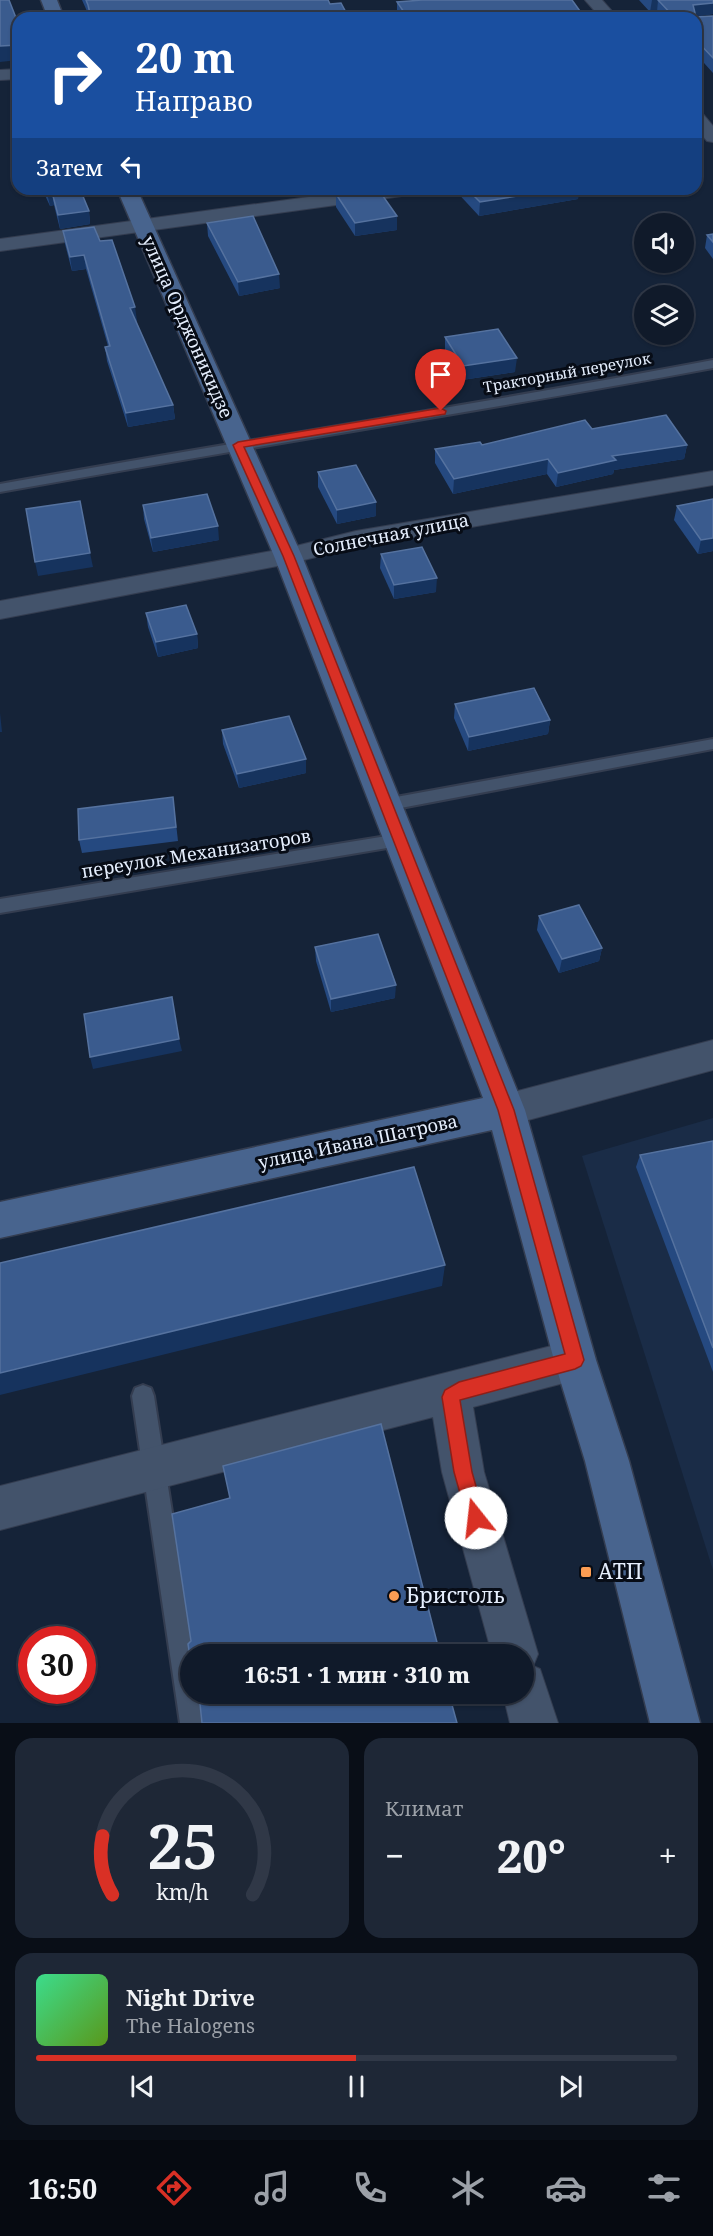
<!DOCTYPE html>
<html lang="ru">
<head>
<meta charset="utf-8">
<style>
  body { margin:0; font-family:"Noto Serif",serif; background:#1e2736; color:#f1f3f6; height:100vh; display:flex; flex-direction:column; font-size:22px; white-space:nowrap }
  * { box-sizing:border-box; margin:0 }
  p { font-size:20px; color:#9ca1a8 }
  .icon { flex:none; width:33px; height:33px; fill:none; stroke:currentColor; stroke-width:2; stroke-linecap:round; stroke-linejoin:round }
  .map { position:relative; height:1723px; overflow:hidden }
  .details { display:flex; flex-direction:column; gap:15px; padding:15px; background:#090e17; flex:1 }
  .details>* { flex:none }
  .banner { position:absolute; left:12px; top:12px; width:690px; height:183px; border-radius:18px; box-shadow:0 2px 4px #0004,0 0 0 2px #303847; background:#1a4fa0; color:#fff; overflow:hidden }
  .fabs { position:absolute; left:634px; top:213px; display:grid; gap:12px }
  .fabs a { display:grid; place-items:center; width:60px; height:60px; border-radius:50%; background:#101a2a; box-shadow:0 2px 4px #0004,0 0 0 2px #303847; font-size:30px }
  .speed { position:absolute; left:18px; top:1626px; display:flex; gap:12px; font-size:30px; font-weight:700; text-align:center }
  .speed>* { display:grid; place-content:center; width:78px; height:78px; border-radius:50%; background:#101a2a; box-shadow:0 2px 4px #0004,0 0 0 2px #303847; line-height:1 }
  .speed .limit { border:9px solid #d22; background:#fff; color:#111 }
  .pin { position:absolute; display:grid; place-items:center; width:51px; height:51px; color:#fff; margin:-62px -26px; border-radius:50% 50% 50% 0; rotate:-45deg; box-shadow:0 0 6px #0007 }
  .pin .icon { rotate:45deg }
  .me { position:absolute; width:66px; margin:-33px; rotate:344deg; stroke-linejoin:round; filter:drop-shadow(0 0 4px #0008) }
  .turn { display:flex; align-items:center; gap:21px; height:126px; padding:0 24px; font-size:27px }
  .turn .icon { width:78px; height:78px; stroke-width:2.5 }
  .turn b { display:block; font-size:42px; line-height:51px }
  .then { display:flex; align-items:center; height:57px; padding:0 24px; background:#0003; gap:12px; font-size:22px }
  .big { font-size:45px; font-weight:800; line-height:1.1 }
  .details .card { flex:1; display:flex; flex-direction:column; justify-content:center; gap:9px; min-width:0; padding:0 21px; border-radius:18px; background:#1e2736 }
  .details .dial { align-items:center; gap:0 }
  .dial svg { height:156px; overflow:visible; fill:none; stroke:#303847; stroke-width:7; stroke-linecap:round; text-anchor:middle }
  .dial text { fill:#f1f3f6; stroke:none }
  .song { display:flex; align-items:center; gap:18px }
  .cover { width:72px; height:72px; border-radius:9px; background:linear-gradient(135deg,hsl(150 70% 55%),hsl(90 70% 35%)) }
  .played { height:6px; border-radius:3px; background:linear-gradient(90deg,#d93025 50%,#303847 50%) }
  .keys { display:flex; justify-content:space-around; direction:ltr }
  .heat { display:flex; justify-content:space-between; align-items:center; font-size:33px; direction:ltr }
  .details .tiles { flex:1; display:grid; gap:15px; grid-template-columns:1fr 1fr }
  .card:last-child { grid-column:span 2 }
  .trip { position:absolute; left:180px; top:1644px; width:354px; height:60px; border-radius:30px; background:#101a2a; box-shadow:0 2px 4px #0004,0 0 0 2px #303847; font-weight:800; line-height:60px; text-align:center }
  .tab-bar { display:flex; height:96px; justify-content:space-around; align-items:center; background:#060a11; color:#9ca1a8 }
  .tab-bar .icon { width:42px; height:42px }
  .tab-bar .active { color:#d93025 }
  .tab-bar b { font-size:27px; color:#f1f3f6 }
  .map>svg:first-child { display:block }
  .built { fill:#1a2c47 }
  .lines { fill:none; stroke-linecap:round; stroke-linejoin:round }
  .lane-casing { stroke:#343d50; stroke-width:4 }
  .street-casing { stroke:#343d50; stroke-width:2 }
  .secondary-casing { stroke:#343d50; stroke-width:3 }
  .lane { fill:#43536b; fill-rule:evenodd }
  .street { fill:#43536b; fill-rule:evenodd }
  .secondary { fill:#48648e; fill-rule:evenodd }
  .wall { fill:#254980 }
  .shaded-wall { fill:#16335e }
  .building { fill:#3a5b8e; stroke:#55729f; stroke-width:1.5 }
  .route { fill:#d93025; stroke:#8d1f18; stroke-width:1.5 }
  .poi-dot { fill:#fc9d53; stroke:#070c16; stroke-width:2 }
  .labels { text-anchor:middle; stroke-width:6; stroke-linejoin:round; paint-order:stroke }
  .far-street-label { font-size:15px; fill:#e5eefd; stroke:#070c16 }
  .street-label { font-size:18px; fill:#e5eefd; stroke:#070c16 }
  .near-poi-label { font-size:21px; fill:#e5eefd; stroke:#070c16; text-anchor:start }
</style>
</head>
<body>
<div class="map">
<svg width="713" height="1723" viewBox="0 0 713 1723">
  <rect width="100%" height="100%" fill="#152338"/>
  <!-- built -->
  <polygon class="built" points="713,1118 713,1570 582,1156"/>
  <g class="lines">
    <defs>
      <g id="lane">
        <path d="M713 360V368C476 412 237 449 0 492V484C237 441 476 405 713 360Z"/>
        <polygon points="713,739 713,749 385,811 379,809 377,805 379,801 385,799"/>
        <polygon points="399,834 405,836 407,840 405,844 399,846 0,913 0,899"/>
        <polygon points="143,1385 151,1388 154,1396 194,1654 190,1654 190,1694 200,1694 204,1723 180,1723 132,1396 135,1388"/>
      </g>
      <g id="street">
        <polygon points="585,0 602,0 618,18 601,18"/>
        <polygon points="18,69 18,79 0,80 0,70"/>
        <polygon points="696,112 702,113 713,126 713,142 707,141 696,128"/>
        <polygon points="367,189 419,189 416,193 409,195 0,251 0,239"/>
        <polygon points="713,471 713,485 356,547 288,564 0,619 0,601 288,548 356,531"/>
        <polygon points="713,1040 713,1070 506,1126 493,1121 488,1110 493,1099 506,1094"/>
        <polygon points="575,1340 589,1346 595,1360 589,1374 575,1380 473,1407 484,1472 538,1654 533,1666 540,1669 558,1723 510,1723 503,1694 524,1694 524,1654 492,1654 442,1472 433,1417 0,1530 0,1486"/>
      </g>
      <g id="secondary">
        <polygon points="41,0 57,0 64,18 48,18"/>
        <polygon points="117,189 137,189 302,556 525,1110 596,1360 629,1461 700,1723 650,1723 585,1461 554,1360 492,1130 0,1238 0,1202 483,1098 274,556"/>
      </g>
    </defs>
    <!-- lane casing -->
    <use href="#lane" class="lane-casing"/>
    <!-- street casing -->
    <use href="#street" class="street-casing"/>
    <!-- secondary casing -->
    <use href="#secondary" class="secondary-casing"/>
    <!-- lane -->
    <use href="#lane" class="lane"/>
    <!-- street -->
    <use href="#street" class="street"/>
    <!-- secondary -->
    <use href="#secondary" class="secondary"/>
  </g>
  <!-- wall -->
  <g class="wall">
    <polygon points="82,0 328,0 330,4 349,18 90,18"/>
    <polygon points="639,0 713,0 713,14 696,16 713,16 713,73 696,54 696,18 662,18 657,12 650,12"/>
    <polygon points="397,2 585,18 400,18 397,13"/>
    <polygon points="42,189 80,189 89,211 90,224 60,229 54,205 50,206"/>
    <polygon points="454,189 579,189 578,199 479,216"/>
    <polygon points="336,194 397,216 397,230 355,236 336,207"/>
    <polygon points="207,223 280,288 239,296 208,236"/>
    <polygon points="63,231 100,241 137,321 136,321 173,405 175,419 128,427 107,361 105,347 108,346 86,269 72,271 65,244"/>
    <polygon points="713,234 713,259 705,248 707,235"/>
    <polygon points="445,337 515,372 462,380 445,350"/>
    <polygon points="592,429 687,445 684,459 614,470 613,474 556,487 547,474 453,494 435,463 435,449 482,445"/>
    <polygon points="318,472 376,502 376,516 337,524 318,487"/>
    <polygon points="713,499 713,551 698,554 674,520 677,506"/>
    <polygon points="143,505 219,540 153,552 144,519"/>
    <polygon points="381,554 436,592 394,599 380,568"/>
    <polygon points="146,613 197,634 198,648 158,657 148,627"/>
    <polygon points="455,704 550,720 548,734 468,751 454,718"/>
    <polygon points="222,730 306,759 306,773 239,788 223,744"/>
    <polygon points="173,797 178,841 82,853 79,840"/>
    <polygon points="539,916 602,948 599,961 559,973 537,930"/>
    <polygon points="315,947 395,998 331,1012 316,961"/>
    <polygon points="713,1141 713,1372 636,1167 640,1155"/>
  </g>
  <!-- shaded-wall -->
  <g class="shaded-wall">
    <polygon points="652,0 658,0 657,12 650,12"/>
    <polygon points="713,3 713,14 691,17 693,5"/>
    <polygon points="18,45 18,60 0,62 0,46"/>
    <polygon points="198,189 207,189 207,191 198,195"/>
    <polygon points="326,189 350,189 326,192"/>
    <polygon points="561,189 579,189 578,199 479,216 480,202"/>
    <polygon points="52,192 54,205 50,206 47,193"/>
    <polygon points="89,211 90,224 60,229 58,215"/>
    <polygon points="397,216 397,230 355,236 355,223"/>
    <polygon points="84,255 86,269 72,271 70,257"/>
    <polygon points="279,274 280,288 239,296 238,282"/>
    <polygon points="135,307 137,321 132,322 130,308"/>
    <polygon points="517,358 515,372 462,380 463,366"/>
    <polygon points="173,405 175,419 128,427 126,413"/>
    <polygon points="687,445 684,459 614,470 613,474 556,487 558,473 612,456"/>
    <polygon points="548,459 547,474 453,494 454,479"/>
    <polygon points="376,502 376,516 337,524 337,510"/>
    <polygon points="218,526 219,540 153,552 151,538"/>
    <polygon points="713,538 713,551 698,554 701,540"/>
    <polygon points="90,553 93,567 38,576 35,562"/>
    <polygon points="437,578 436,592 394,599 394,585"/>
    <polygon points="197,634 198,648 158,657 156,642"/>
    <polygon points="0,713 2,732 0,732"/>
    <polygon points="550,720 548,734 468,751 469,737"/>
    <polygon points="306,759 306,773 239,788 237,774"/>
    <polygon points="602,948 599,961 559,973 562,959"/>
    <polygon points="396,985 395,998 331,1012 331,999"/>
    <polygon points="179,1039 182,1051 93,1069 90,1057"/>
    <polygon points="445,1265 442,1286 0,1395 0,1373"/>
  </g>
  <!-- building -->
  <g class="building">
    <polygon points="0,0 9,0 18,23 18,45 0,46"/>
    <polygon points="86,0 328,0 330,4 341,3 349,18 91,18 88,5"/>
    <polygon points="422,0 572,0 585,18 408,18 397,2"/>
    <polygon points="658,0 713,0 713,3 693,5 696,17 713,16 713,58 696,40 696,18 675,18"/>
    <polygon points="46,189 80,189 89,211 58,215 52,192 47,193"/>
    <polygon points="374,189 378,189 397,216 355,223 336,194"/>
    <polygon points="467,189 561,189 480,202"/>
    <polygon points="253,216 279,274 238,282 207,223"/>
    <polygon points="94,227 100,241 112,240 135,307 130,308 173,405 126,413 105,347 110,346 84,255 70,257 63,231"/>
    <polygon points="713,234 713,242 707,235"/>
    <polygon points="498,329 517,358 463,366 445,337"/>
    <polygon points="666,415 687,445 612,456 616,460 558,473 548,459 454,479 435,449 480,442 482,445 585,420 592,429"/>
    <polygon points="356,465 376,502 337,510 318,472"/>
    <polygon points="207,494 218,526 151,538 143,505"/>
    <polygon points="713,499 713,538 701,540 677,506"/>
    <polygon points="80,501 90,553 35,562 26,509"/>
    <polygon points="422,547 437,578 394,585 381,554"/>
    <polygon points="186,605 197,634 156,642 146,613"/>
    <polygon points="534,688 550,720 469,737 455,704"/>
    <polygon points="289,716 306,759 237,774 222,730"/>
    <polygon points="173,797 176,827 79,840 78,809"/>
    <polygon points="579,905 602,948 562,959 539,916"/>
    <polygon points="378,934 396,985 331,999 315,947"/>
    <polygon points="172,997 179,1039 90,1057 84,1014"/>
    <polygon points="713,1141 713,1348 640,1155"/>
    <polygon points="414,1167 445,1265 0,1373 0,1263"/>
    <polygon points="381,1424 440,1654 190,1654 190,1657 188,1644 191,1641 172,1514 230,1498 223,1466"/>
    <polygon points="199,1694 449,1694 457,1723 202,1723"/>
  </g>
  <!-- route -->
  <polygon class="route" points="441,408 446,411 445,414 244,447 294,556 514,1110 584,1360 581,1366 575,1369 460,1400 472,1472 485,1518 483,1525 476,1527 469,1525 467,1518 454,1472 442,1397 445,1390 459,1382 565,1354 498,1110 283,556 233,445 238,442"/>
  <!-- markers -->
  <g class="poi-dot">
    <rect x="580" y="1566" width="12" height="12" rx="3"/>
    <circle cx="394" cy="1596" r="6"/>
  </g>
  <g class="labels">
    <!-- far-street labels -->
    <g class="far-street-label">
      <text transform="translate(567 373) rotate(-10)" y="5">Тракторный переулок</text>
    </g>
    <!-- street labels -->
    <g class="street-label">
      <text transform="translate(187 327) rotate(66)" y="6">улица Орджоникидзе</text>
      <text transform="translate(391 535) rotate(-11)" y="6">Солнечная улица</text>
      <text transform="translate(196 854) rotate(-9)" y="6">переулок Механизаторов</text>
      <text transform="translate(358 1142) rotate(-12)" y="6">улица Ивана Шатрова</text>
    </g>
    <!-- near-poi labels -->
    <g class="near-poi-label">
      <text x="598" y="1579">АТП</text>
      <text x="406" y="1603">Бристоль</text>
    </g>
  </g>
</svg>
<div class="fabs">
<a><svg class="icon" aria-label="sound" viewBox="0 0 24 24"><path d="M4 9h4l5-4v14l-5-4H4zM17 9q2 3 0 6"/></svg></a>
<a><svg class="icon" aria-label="layers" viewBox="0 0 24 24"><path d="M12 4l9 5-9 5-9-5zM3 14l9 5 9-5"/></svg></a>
</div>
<div class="speed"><div class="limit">30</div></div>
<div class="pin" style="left:441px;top:411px;background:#d93025"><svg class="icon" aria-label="arrive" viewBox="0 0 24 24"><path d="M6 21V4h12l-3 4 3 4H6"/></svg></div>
<svg class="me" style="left:476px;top:1518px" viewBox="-20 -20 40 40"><circle r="19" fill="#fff"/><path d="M0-13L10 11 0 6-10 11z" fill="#d93025"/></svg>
<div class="trip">16:51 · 1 мин · 310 m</div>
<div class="banner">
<div class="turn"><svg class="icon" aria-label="right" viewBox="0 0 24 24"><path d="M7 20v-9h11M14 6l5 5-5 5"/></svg><div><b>20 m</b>Направо</div></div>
<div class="then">Затем<svg class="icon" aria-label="left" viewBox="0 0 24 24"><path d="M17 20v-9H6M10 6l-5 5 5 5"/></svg></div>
</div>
</div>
<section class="details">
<div class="tiles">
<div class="card dial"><svg viewBox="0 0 100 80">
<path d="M14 69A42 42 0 1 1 86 69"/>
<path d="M14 69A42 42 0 0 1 9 39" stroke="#d93025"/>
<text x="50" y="56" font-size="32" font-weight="700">25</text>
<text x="50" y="72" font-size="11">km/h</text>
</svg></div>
<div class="card"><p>Климат</p>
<div class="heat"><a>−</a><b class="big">20°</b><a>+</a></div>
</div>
<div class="card">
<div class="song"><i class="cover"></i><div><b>Night Drive</b><p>The Halogens</p></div></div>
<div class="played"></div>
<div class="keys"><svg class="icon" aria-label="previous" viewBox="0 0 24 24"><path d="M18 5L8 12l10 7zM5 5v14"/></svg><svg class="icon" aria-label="pause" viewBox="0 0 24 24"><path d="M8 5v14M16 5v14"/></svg><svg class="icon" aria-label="next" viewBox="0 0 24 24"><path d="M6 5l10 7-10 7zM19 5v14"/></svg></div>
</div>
</div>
</section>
<nav class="tab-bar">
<b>16:50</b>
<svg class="icon active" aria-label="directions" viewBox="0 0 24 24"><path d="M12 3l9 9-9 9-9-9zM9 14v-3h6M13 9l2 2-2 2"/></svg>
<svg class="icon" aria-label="music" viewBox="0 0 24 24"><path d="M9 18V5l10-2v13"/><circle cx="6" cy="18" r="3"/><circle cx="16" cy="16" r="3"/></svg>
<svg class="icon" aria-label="phone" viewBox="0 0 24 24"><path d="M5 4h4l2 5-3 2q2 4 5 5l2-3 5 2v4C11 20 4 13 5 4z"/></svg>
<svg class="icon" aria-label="climate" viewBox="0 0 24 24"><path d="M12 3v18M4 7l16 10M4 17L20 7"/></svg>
<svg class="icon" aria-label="car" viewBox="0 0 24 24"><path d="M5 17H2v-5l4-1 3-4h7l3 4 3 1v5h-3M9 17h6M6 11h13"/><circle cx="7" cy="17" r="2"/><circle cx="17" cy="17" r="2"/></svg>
<svg class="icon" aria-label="filters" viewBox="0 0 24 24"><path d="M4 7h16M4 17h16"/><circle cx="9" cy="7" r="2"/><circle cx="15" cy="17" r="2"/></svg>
</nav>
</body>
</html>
